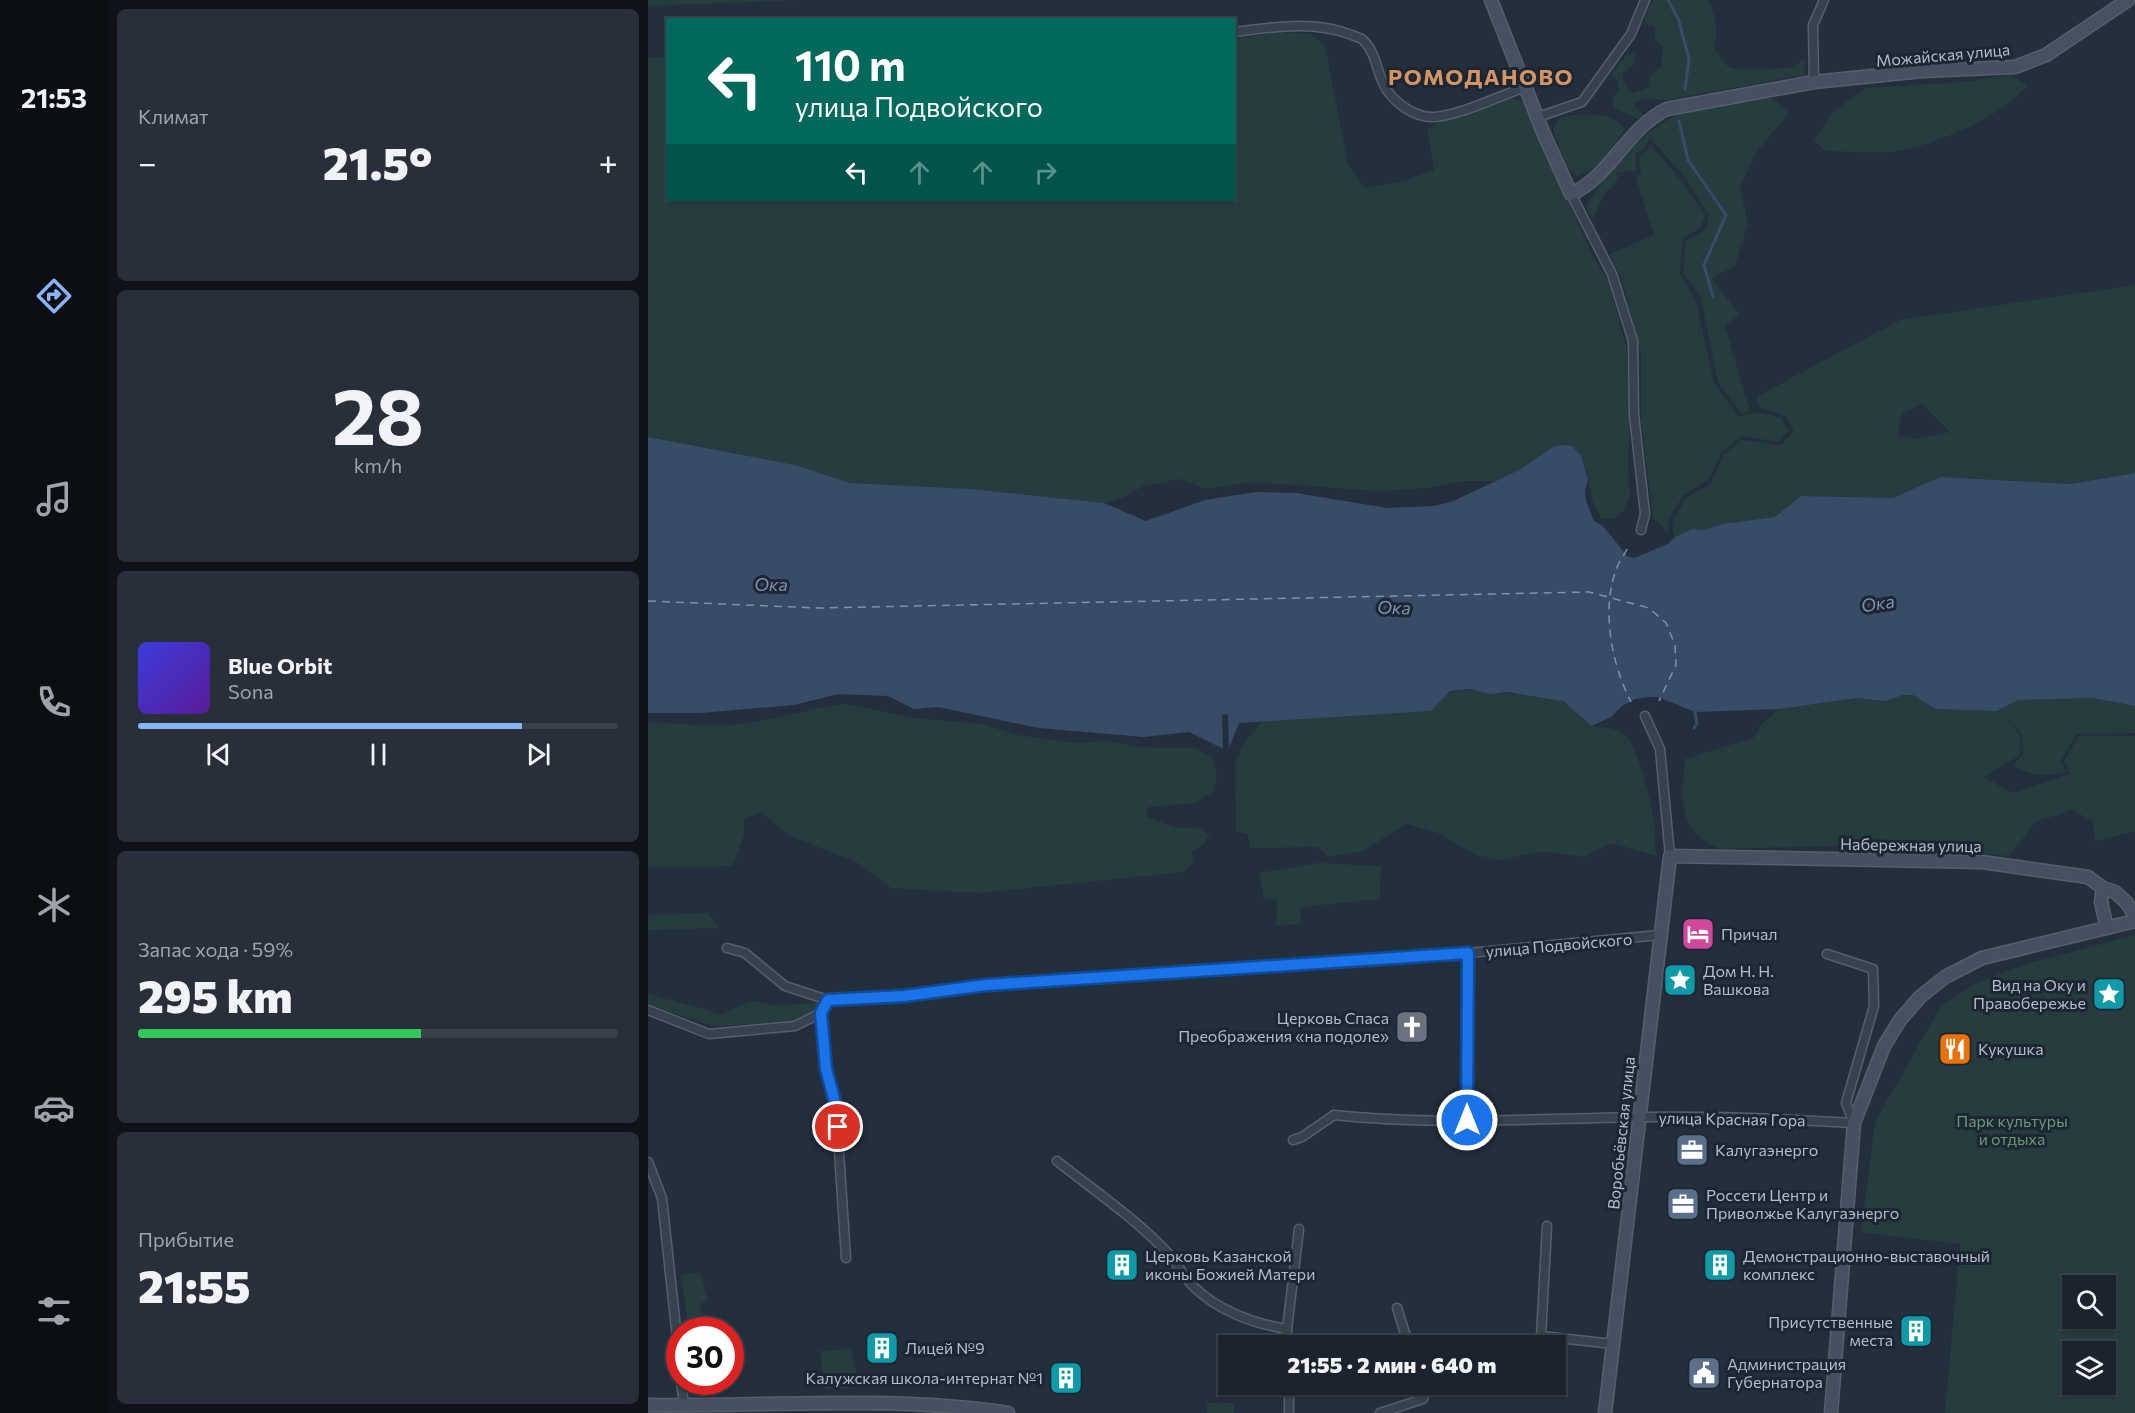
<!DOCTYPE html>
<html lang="ru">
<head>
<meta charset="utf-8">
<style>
  body { margin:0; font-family:Commissioner,sans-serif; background:#282f3a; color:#f1f3f6; height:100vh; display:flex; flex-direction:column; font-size:22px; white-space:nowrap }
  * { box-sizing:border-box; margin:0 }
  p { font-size:20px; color:#a0a4aa }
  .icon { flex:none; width:33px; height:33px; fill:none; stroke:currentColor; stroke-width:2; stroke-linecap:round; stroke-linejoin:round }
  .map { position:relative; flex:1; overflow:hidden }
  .details { display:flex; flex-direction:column; gap:9px; padding:9px; background:#0f1319; width:540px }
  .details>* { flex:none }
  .top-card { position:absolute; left:18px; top:18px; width:570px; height:183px; border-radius:0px; box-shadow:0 2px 4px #0004,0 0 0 2px #39404a; background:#00695c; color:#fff; overflow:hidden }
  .buttons { position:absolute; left:1414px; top:1275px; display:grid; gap:12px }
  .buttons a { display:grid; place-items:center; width:54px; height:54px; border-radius:0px; background:#1b232e; box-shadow:0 2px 4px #0004,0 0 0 2px #39404a; font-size:30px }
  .speed { position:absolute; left:18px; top:1317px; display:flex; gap:12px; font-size:30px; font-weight:700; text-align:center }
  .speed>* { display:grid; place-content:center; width:78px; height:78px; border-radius:50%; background:#1b232e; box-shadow:0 2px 4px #0004,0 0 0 2px #39404a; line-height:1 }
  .speed .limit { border:9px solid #d22; background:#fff; color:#111 }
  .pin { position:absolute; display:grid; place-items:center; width:51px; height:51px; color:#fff; margin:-26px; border:3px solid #fff; border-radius:50%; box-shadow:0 2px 6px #0007 }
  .me { position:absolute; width:66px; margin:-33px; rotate:0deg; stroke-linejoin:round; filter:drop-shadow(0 0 4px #0008) }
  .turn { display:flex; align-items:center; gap:21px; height:126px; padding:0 30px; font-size:27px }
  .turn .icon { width:78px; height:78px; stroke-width:2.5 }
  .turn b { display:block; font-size:42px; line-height:51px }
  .lanes { display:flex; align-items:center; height:57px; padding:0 30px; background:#0003; justify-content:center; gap:30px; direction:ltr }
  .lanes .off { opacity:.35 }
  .big { font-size:45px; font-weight:800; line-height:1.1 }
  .details .card { flex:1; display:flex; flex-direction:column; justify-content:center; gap:9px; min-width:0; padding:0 21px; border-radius:9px; background:#282f3a }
  .details .dial { align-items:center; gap:0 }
  .dial b { font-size:78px; line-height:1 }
  .song { display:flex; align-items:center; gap:18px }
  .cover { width:72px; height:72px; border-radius:9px; background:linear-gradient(135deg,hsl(240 70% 55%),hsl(270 70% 35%)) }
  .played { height:6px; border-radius:3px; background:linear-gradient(90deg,#8ab4f8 80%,#39404a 80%) }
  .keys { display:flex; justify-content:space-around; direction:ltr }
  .heat { display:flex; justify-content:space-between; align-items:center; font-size:33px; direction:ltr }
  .charge { height:9px; border-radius:4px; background:linear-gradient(90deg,#34c759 59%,#39404a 0) }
  .trip { position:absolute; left:570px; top:1335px; width:348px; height:60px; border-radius:0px; background:#1b232e; box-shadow:0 2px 4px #0004,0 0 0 2px #39404a; font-weight:800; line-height:60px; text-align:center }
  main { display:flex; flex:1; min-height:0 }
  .dock { display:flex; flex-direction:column; width:108px; justify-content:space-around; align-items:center; background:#0b0e12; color:#a0a4aa }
  .dock .icon { width:42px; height:42px }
  .dock .on { color:#8ab4f8 }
  .dock b { font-size:27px; color:#f1f3f6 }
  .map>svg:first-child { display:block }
  .green { fill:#263c3f; fill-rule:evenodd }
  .water { fill:#394c67 }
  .pier { fill:#242f3e }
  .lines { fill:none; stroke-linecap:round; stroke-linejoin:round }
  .stream { stroke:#394c67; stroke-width:3 }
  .ferry { stroke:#7c92b1; stroke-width:1.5; stroke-dasharray:8 6; stroke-linecap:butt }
  .street-casing { stroke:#565f6c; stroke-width:11 }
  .secondary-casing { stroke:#565f6c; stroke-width:15 }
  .street { stroke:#38414e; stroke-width:8 }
  .secondary { stroke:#465061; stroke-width:12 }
  .route-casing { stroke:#114b97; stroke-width:15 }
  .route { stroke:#1a73e8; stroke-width:10 }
  .labels { text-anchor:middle; stroke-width:6; stroke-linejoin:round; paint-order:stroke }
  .street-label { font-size:16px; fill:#b4bcc9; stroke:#1d2633 }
  .poi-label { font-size:16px; fill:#b4bcc9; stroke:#1d2633; text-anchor:start }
  .park-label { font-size:16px; fill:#6b9a76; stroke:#1d2633 }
  .water-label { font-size:18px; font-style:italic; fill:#7c92b1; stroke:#1d2633 }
  .district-label { font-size:22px; font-weight:bold; letter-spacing:1.5px; fill:#d59563; stroke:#1d2633 }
</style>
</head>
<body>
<main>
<nav class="dock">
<b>21:53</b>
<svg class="icon on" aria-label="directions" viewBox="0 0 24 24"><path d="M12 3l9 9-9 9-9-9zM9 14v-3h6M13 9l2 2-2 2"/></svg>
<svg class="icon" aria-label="music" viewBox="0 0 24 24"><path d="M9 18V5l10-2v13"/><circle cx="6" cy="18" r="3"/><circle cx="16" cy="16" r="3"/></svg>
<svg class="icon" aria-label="phone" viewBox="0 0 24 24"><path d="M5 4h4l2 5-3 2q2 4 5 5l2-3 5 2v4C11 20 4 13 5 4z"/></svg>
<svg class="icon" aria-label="climate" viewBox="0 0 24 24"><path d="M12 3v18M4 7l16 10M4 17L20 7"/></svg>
<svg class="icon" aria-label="car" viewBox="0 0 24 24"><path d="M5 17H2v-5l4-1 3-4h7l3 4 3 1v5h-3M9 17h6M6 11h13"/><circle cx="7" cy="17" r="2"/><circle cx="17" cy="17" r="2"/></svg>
<svg class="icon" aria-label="filters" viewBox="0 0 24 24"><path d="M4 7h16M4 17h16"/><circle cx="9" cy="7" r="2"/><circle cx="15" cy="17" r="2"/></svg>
</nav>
<section class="details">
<div class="card"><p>Климат</p>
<div class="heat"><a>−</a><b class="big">21.5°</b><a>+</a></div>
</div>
<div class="card dial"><b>28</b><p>km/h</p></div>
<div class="card">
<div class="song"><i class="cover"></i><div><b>Blue Orbit</b><p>Sona</p></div></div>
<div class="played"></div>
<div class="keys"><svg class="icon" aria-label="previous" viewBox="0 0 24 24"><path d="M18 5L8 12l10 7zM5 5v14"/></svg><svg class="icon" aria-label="pause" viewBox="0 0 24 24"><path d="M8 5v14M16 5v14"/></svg><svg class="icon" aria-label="next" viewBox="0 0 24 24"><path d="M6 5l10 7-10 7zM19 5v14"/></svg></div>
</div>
<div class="card"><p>Запас хода · 59%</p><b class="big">295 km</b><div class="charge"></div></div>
<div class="card"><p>Прибытие</p><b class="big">21:55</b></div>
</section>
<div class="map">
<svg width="1487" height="1413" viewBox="0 0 1487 1413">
  <rect width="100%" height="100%" fill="#242f3e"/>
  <!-- green -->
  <g class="green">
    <polygon points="0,0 152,0 0,6"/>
    <path d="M1005 0H1060C1068 16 1070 30 1066 48L1080 67 1091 70 1144 68 1157 58V75L1018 100 996 98 985 103 996 116 989 119 967 108 964 98 971 92 970 82 963 74 979 54H986L987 63 974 74 977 86 985 93 1000 88 1003 74 1013 67 1015 46 1007 41V28L1000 25 996 19Z"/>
    <polygon points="631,32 663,34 677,46 700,164 717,188 757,181 786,170 779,130 791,121 861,97 874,101 945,256 960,281 978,345 983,399 980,462 982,495 975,511 965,519 953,518 945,502 938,469 873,469 848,481 817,481 778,488 731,491 605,482 559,489 532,479 495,486 477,497 456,503 324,489 202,483 147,465 0,437 0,58 19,56 20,200 586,200 587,39"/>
    <path d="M1362 75 1380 85C1353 116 1295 142 1255 150 1231 155 1201 151 1177 151L1166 140 1184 113 1218 88 1316 82Z"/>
    <path d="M1122 97 1141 113 1108 152 1092 188 1100 223 1087 266 1064 278 1091 315 1077 326 1102 411 1093 413 1070 382 1053 297 1035 273 1038 241 1058 230 1061 216 1037 177 1002 138 996 150 987 153 988 171 968 172 970 177 964 188 958 191 945 218 941 214 939 205C961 168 997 126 1039 111 1064 102 1095 101 1122 97Z"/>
    <path d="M922 115C939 115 968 112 977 129 965 145 949 174 928 176L919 166 905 130 909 120Z"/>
    <polygon points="1003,146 1032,179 1057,215 1053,227 1034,239 1032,274 1048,301 1066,383 1091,417 1108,412 1133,418 1141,431 1130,442 1095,436 1073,453 1060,480 1035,496 1022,517 1020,532 1005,518 993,422 993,352 974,280 962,254 1006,235 988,177 993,173 991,158"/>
    <path d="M1487 285V473L1422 484 1292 477 1245 498 1153 496 1127 517 1075 524 1056 530 1044 529 1027 537 1024 528 1026 519 1038 498 1063 484 1075 455 1094 440 1132 445 1146 432 1138 416 1113 408 1108 397 1252 320ZM1274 404 1302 432 1271 439 1249 436 1254 414Z"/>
    <path d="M822 689C852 697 883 690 913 701 925 706 933 723 945 726 959 729 974 726 982 741 994 763 1004 804 1007 829 1008 839 1006 846 1009 856L964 843 935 857 895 851 852 860 828 855 788 832 758 824 715 851 680 857 670 847 602 848 600 834 588 831 587 764 594 746 614 721 674 716Z"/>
    <path d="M1255 695H1265L1287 709 1349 711 1370 700 1445 698 1487 706V733L1429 734 1412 762 1418 772C1397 777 1386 776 1367 767V763L1375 755 1374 734 1359 720 1372 735V755L1336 777 1364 793 1422 774 1416 761 1431 736H1487V831L1447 841 1445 821 1424 810 1387 822 1362 856 1215 845 1072 849C1030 832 1032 800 1037 759L1105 738 1114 724 1131 709 1209 698 1238 701Z"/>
    <path d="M199 704 265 718 334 724 369 735 427 743 460 741 489 747 548 748 564 757 569 776 566 791 547 803 500 807 499 817 528 828 549 827 562 835 555 845 544 851 545 862 536 872 332 893 243 888 210 863 142 836 113 812 96 819V835L85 866 0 867V722C26 723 54 727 80 725 120 723 159 708 199 704Z"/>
    <polygon points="670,863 733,866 732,899 652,907 653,924 628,926 629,900 616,898 611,873"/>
    <polygon points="60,913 71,928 0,930 0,915"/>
    <path d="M1487 935V1413H1297L1312 1244 1213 1232 1227 1122 1293 1006 1326 984 1378 964ZM1425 1286H1458V1318H1425ZM1425 1352H1458V1384H1425Z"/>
    <polygon points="0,994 73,1014 104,1001 132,1006 175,1002 170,1010 147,1022 65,1026 0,1005"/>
    <polygon points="52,1272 60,1300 52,1304 59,1330 41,1330 33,1275"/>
    <polygon points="203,1349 211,1383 204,1388 177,1388 172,1351"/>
    <rect x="559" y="1403" width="27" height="10"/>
  </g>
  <!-- water -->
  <polygon class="water" points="0,437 147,465 202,483 324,489 456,503 498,521 557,500 608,492 648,493 739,508 787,506 805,501 848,481 873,469 905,447 914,445 924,446 933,456 940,480 937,491 938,501 946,521 955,526 979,556 986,558 1020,544 1027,537 1044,529 1056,530 1075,524 1127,517 1153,496 1245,498 1292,477 1422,484 1487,473 1487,706 1445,698 1370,700 1349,711 1287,709 1265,695 1255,695 1238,701 1209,698 1131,709 1047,712 1010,697 1001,697 987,699 974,706 963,717 943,726 915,701 859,692 842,694 822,689 802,691 783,711 591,723 580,751 541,732 496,737 391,728 290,707 266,709 240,696 190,694 146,705 53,713 0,713"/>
  <!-- pier -->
  <polygon class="pier" points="580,714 581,753 575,752 574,715"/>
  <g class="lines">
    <!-- stream -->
    <g class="stream">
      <polyline points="1020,0 1030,18 1041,59 1037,89"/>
      <polyline points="1031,121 1040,160 1078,215 1056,265 1065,297"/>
      <polyline points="1046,728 1049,723 1047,712"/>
    </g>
    <!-- ferry -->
    <g class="ferry">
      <path d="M979 549C976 556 970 563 968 570 953 611 964 665 983 702"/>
      <polyline points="0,601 171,608 941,592 1001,608 1018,623 1027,645 1028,665 1011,701"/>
    </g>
    <defs>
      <g id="street">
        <path d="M586 32C626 27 666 20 704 35 708 37 714 38 716 41 727 52 729 70 735 83 743 101 766 118 786 117 814 115 850 96 878 87"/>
        <polyline points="1166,82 1165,25 1176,0"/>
        <polyline points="890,117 934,102 983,34 997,0"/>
        <polyline points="923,194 964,274 985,341 986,415 997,514 993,530"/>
        <polyline points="997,716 1012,749 1022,856"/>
        <polyline points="79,948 97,953 137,986 180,1000"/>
        <polyline points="0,1010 61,1034 147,1026 173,1013 180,1000 256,996 338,985 820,953 1011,935"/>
        <polyline points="173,1013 178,1069 188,1106 198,1258"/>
        <polyline points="819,1120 820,953"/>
        <path d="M645 1140 654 1137 686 1115C790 1126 896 1118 1001 1117 1069 1116 1138 1119 1206 1123L1198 1103 1226 1006 1225 969 1179 954"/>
        <path d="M409 1161C444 1189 484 1216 516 1249 527 1260 534 1274 544 1285 568 1310 606 1324 639 1329"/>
        <polyline points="0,1162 14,1198 32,1366"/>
        <polyline points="899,1226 893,1336 965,1344"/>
        <polyline points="749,1308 761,1346"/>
        <polyline points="640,1346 639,1329 651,1229"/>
        <polyline points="33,1382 36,1405"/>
        <polyline points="641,1384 641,1413"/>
        <polyline points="732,1413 775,1399 780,1384"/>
      </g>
      <g id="secondary">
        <path d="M843 0 895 132 923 194C961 178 979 128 1019 109L1166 82 1274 71 1367 67 1398 55 1480 0"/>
        <polyline points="1455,888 1453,902 1459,928"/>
        <path d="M0 1405C120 1407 241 1395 360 1413"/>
        <polyline points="957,1413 1022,856 1334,862 1440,877 1455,888 1467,892 1479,903 1487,916"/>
        <polyline points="1183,1413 1206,1123 1236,1046 1252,1020 1272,997 1297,977 1334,958 1487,921"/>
      </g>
    </defs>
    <!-- street casing -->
    <use href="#street" class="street-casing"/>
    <!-- secondary casing -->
    <use href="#secondary" class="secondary-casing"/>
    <!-- street -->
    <use href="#street" class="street"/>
    <!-- secondary -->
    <use href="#secondary" class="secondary"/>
  </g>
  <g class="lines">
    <defs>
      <polyline id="route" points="190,1127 188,1106 178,1069 173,1013 180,1000 256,996 338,985 820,953 819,1120"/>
    </defs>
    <!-- route casing -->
    <use href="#route" class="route-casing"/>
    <!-- route -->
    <use href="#route" class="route"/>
  </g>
  <!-- icons -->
  <defs>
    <symbol id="hotel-square" viewBox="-11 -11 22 22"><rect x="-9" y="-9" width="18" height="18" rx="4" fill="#d1479c" stroke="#1d2633"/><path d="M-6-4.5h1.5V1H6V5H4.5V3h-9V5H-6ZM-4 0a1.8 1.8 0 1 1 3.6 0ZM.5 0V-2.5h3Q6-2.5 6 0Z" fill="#fff"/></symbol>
    <symbol id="sight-square" viewBox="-11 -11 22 22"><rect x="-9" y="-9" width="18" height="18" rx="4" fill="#0f9aa8" stroke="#1d2633"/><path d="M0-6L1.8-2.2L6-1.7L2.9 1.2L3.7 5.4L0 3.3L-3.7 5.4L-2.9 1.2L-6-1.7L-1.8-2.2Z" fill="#fff"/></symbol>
    <symbol id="church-square" viewBox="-11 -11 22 22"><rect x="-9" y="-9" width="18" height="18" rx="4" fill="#6b7280" stroke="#1d2633"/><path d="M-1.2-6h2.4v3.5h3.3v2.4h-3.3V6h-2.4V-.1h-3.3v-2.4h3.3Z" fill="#fff"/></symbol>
    <symbol id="restaurant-square" viewBox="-11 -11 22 22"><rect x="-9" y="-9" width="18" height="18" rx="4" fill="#e8710a" stroke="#1d2633"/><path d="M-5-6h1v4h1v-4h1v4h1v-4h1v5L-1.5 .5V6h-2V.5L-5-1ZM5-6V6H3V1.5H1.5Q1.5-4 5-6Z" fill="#fff"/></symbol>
    <symbol id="office-square" viewBox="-11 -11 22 22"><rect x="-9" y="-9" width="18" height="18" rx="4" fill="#5c6f8a" stroke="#1d2633"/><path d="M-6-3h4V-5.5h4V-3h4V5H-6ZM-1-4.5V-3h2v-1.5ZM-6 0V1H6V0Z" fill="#fff"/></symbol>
    <symbol id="building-square" viewBox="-11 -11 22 22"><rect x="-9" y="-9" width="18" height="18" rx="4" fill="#0f9aa8" stroke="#1d2633"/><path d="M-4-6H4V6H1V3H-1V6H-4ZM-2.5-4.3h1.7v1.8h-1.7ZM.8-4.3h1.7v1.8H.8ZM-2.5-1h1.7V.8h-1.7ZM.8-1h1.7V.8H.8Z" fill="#fff"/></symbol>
    <symbol id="civic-square" viewBox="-11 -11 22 22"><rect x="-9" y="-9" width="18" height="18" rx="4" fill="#5c6f8a" stroke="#1d2633"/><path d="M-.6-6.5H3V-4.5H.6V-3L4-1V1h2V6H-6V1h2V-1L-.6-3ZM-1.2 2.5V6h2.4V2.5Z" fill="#fff"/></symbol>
  </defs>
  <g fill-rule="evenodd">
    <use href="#hotel-square" x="1031" y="915" width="38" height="38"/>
    <use href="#sight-square" x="1013" y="961" width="38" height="38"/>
    <use href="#sight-square" x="1442" y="975" width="38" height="38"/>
    <use href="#church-square" x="745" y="1008" width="38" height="38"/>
    <use href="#restaurant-square" x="1288" y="1030" width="38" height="38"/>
    <use href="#office-square" x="1025" y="1131" width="38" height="38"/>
    <use href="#office-square" x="1016" y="1185" width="38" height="38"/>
    <use href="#building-square" x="455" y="1246" width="38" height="38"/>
    <use href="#building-square" x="1053" y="1246" width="38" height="38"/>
    <use href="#building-square" x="1249" y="1312" width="38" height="38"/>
    <use href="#building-square" x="215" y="1329" width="38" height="38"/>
    <use href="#civic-square" x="1037" y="1354" width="38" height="38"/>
    <use href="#building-square" x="399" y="1359" width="38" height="38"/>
  </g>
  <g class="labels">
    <!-- street labels -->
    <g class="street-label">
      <text transform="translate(1295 55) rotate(-5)" y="6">Можайская улица</text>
      <text transform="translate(1263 845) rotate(1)" y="6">Набережная улица</text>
      <text transform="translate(911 945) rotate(-5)" y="6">улица Подвойского</text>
      <text transform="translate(1084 1119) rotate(1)" y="6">улица Красная Гора</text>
      <text transform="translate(973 1133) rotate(-84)" y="6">Воробьёвская улица</text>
    </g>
    <!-- poi labels -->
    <g class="poi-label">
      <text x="1073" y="940">Причал</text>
      <text x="1055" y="977">Дом Н. Н.<tspan x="1055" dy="18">Вашкова</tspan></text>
      <text x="1438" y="991" text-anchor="end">Вид на Оку и<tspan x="1438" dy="18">Правобережье</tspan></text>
      <text x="741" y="1024" text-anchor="end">Церковь Спаса<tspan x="741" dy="18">Преображения «на подоле»</tspan></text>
      <text x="1330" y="1055">Кукушка</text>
      <text x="1067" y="1156">Калугаэнерго</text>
      <text x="1058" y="1201">Россети Центр и<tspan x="1058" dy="18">Приволжье Калугаэнерго</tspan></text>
      <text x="497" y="1262">Церковь Казанской<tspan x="497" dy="18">иконы Божией Матери</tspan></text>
      <text x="1095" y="1262">Демонстрационно-выставочный<tspan x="1095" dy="18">комплекс</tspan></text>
      <text x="1245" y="1328" text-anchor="end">Присутственные<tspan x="1245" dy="18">места</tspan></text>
      <text x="257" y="1354">Лицей №9</text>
      <text x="1079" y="1370">Администрация<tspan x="1079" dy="18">Губернатора</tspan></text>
      <text x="395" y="1384" text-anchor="end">Калужская школа-интернат №1</text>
    </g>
    <!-- park labels -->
    <g class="park-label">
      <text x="1364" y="1127">Парк культуры<tspan x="1364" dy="18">и отдыха</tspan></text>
    </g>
    <!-- water labels -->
    <g class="water-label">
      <text x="123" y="591">Ока</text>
      <text transform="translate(1230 604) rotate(-9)" y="6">Ока</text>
      <text transform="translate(746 608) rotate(2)" y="6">Ока</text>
    </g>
    <!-- district labels -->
    <g class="district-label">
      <text x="833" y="85">РОМОДАНОВО</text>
    </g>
  </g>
</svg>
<div class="buttons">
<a><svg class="icon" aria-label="search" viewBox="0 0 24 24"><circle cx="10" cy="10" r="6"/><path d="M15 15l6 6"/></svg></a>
<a><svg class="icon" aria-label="layers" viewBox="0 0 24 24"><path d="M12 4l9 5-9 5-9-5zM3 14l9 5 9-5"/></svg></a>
</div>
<div class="speed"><div class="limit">30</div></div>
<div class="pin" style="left:190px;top:1127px;background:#d93025"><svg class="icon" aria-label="arrive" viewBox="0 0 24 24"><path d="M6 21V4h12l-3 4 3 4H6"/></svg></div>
<svg class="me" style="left:819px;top:1120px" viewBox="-20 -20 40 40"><circle r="17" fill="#1a73e8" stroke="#fff" stroke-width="3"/><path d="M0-11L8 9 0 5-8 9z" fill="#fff"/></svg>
<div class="trip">21:55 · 2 мин · 640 m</div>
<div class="top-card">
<div class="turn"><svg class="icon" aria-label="left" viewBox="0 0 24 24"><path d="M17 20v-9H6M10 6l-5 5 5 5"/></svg><div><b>110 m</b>улица Подвойского</div></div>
<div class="lanes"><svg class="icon" aria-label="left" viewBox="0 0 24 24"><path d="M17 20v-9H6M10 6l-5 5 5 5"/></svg><svg class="icon off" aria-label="ahead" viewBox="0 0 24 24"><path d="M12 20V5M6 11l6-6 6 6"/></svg><svg class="icon off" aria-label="ahead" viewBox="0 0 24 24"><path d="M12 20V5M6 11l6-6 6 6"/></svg><svg class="icon off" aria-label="right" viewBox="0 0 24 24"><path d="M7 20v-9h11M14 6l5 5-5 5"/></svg></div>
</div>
</div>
</main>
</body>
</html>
